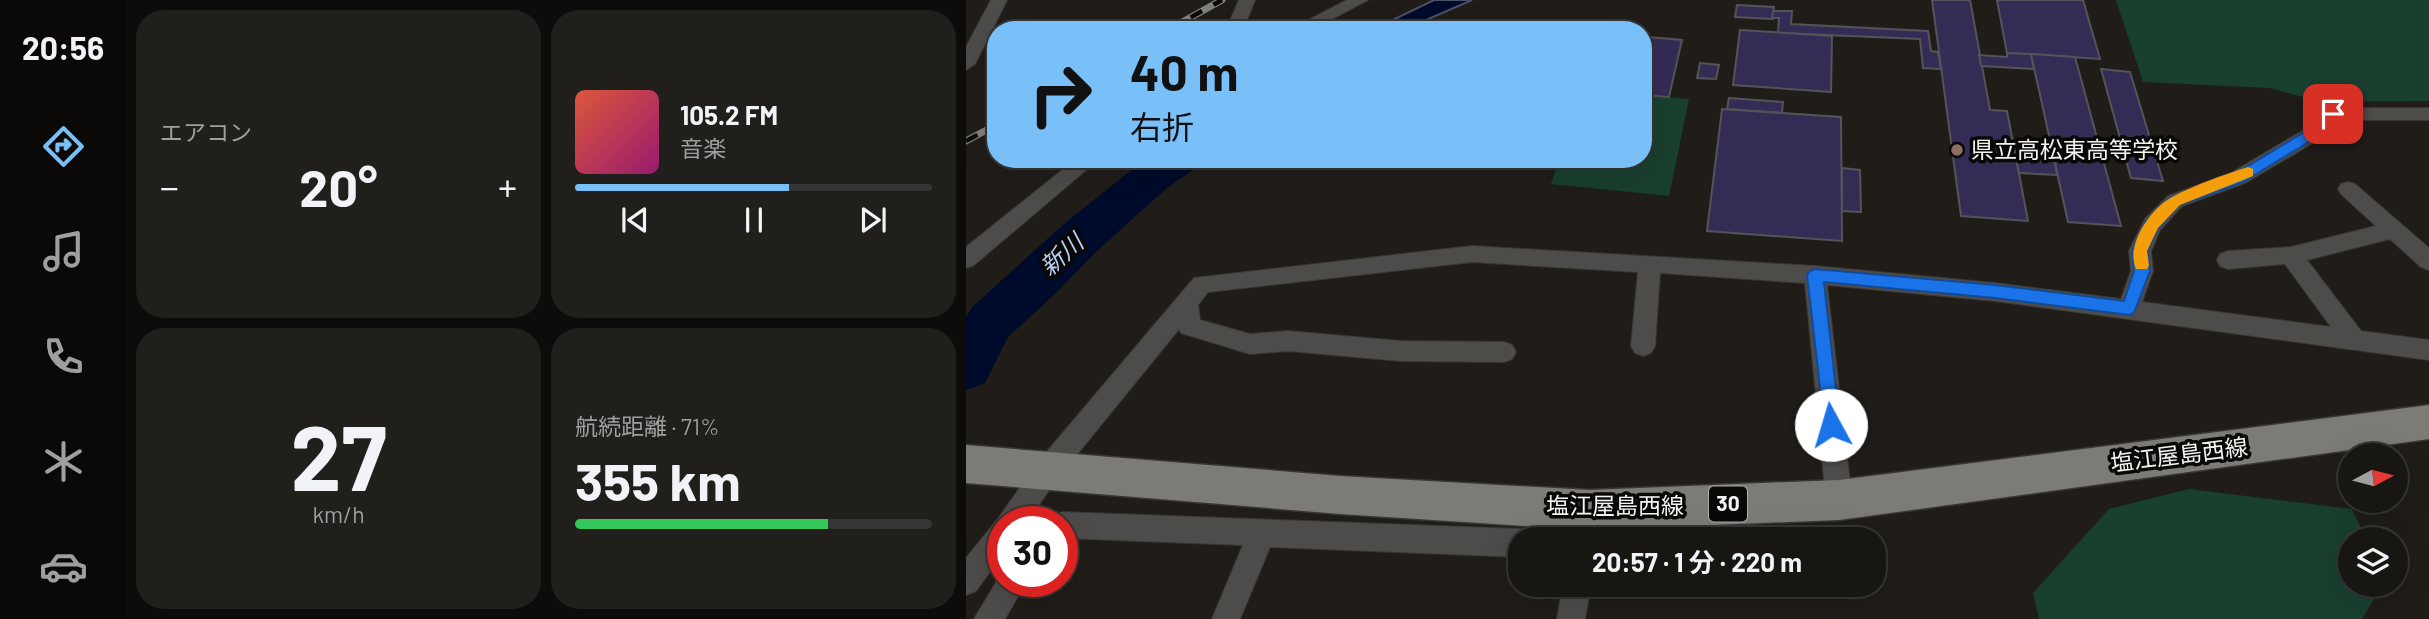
<!DOCTYPE html>
<html lang="ja">
<head>
<meta charset="utf-8">
<style>
  body { margin:0; font-family:Barlow,"Noto Sans JP",sans-serif; background:#211f1c; color:#f1f3f6; height:100vh; display:flex; flex-direction:column; font-size:26px; white-space:nowrap }
  * { box-sizing:border-box; margin:0 }
  p { font-size:23px; color:#9f9fa0 }
  .icon { flex:none; width:38px; height:38px; fill:none; stroke:currentColor; stroke-width:2; stroke-linecap:round; stroke-linejoin:round }
  .map { position:relative; flex:1; overflow:hidden }
  .drawer { display:flex; flex-direction:column; gap:10px; padding:10px; background:#0d0c0a; width:840px }
  .drawer>* { flex:none }
  .hud { position:absolute; left:21px; top:21px; width:665px; height:147px; border-radius:28px; box-shadow:0 7px 28px #0002,0 0 0 2px #363533; background:#79bff8; color:#111; overflow:hidden }
  .needle { width:46px; rotate:83deg }
  .fabs { position:absolute; left:1372px; top:443px; display:grid; gap:14px }
  .fabs a { display:grid; place-items:center; width:70px; height:70px; border-radius:50%; background:#181613; box-shadow:0 7px 28px #0002,0 0 0 2px #363533; font-size:35px }
  .speed { position:absolute; left:21px; top:506px; display:flex; gap:14px; font-size:35px; font-weight:700; text-align:center }
  .speed>* { display:grid; place-content:center; width:91px; height:91px; border-radius:50%; background:#181613; box-shadow:0 7px 28px #0002,0 0 0 2px #363533; line-height:1 }
  .speed .limit { border:10px solid #d22; background:#fff; color:#111 }
  .pin { position:absolute; display:grid; place-items:center; width:60px; height:60px; color:#fff; margin:-30px; border-radius:14px; box-shadow:0 4px 10px #0006 }
  .me { position:absolute; width:77px; margin:-38px; rotate:354deg; stroke-linejoin:round; filter:drop-shadow(0 0 5px #0008) }
  .turn { display:flex; align-items:center; gap:24px; height:147px; padding:0 28px; font-size:32px }
  .turn .icon { width:91px; height:91px; stroke-width:2.5 }
  .turn b { display:block; font-size:49px; line-height:60px }
  .big { font-size:52px; font-weight:700; line-height:1.1 }
  .drawer .tile { flex:1; display:flex; flex-direction:column; justify-content:center; gap:10px; min-width:0; padding:0 24px; border-radius:28px; background:#211f1c }
  .drawer .dial { align-items:center; gap:0 }
  .dial b { font-size:91px; line-height:1 }
  .song { display:flex; align-items:center; gap:21px }
  .cover { width:84px; height:84px; border-radius:10px; background:linear-gradient(135deg,hsl(10 70% 55%),hsl(320 70% 35%)) }
  .played { height:7px; border-radius:4px; background:linear-gradient(90deg,#79bff8 60%,#363533 60%) }
  .keys { display:flex; justify-content:space-around; direction:ltr }
  .heat { display:flex; justify-content:space-between; align-items:center; font-size:38px; direction:ltr }
  .charge { height:10px; border-radius:5px; background:linear-gradient(90deg,#34c759 71%,#363533 0) }
  .drawer .tiles { flex:1; display:grid; gap:10px; grid-template-columns:repeat(2,1fr) }
  .trip { position:absolute; left:542px; top:527px; width:378px; height:70px; border-radius:28px; background:#181613; box-shadow:0 7px 28px #0002,0 0 0 2px #363533; font-weight:700; line-height:70px; text-align:center }
  main { display:flex; flex:1; min-height:0 }
  .menu { display:flex; flex-direction:column; width:126px; justify-content:space-around; align-items:center; background:#0a0908; color:#9f9fa0 }
  .menu .icon { width:49px; height:49px }
  .menu .on { color:#79bff8 }
  .menu b { font-size:32px; color:#f1f3f6 }
  .map>svg:first-child { display:block }
  .green { fill:#193f2f }
  .water { fill:#000a2a; stroke:#4a5065; stroke-width:2 }
  .lines { fill:none; stroke-linecap:round; stroke-linejoin:round }
  .river { fill:#000a2a; fill-rule:evenodd }
  .building { fill:#352c55; stroke:#545359; stroke-width:2 }
  .minor-casing { stroke:#3a3733; stroke-width:2 }
  .primary-casing { stroke:#3a3733; stroke-width:3 }
  .minor { fill:#4e4c4a; fill-rule:evenodd }
  .primary { fill:#7d7b76; fill-rule:evenodd }
  .rail-casing { stroke:#82807c; stroke-width:7 }
  .rail { stroke:#090806; stroke-width:4.5; stroke-dasharray:13; stroke-linecap:butt }
  .route { fill:#1a73e8; stroke:#114b97; stroke-width:2 }
  .slow { fill:#f59e0b }
  .education-dot { fill:#8d6e63; stroke:#090806; stroke-width:2.5 }
  .labels { text-anchor:middle; stroke-width:7; stroke-linejoin:round; paint-order:stroke }
  .shield { fill:#090806; stroke:#aeacaa; stroke-width:2 }
  .shield-label { font-size:21px; font-weight:bold; fill:#f5f3f0 }
  .poi-label { font-size:23px; fill:#f5f3f0; stroke:#090806; text-anchor:start }
  .street-label { font-size:23px; fill:#f5f3f0; stroke:#090806 }
  .water-label { font-size:24px; font-style:italic; fill:#b6cff5; stroke:#090806 }
</style>
</head>
<body>
<main>
<nav class="menu">
<b>20:56</b>
<svg class="icon on" aria-label="directions" viewBox="0 0 24 24"><path d="M12 3l9 9-9 9-9-9zM9 14v-3h6M13 9l2 2-2 2"/></svg>
<svg class="icon" aria-label="music" viewBox="0 0 24 24"><path d="M9 18V5l10-2v13"/><circle cx="6" cy="18" r="3"/><circle cx="16" cy="16" r="3"/></svg>
<svg class="icon" aria-label="phone" viewBox="0 0 24 24"><path d="M5 4h4l2 5-3 2q2 4 5 5l2-3 5 2v4C11 20 4 13 5 4z"/></svg>
<svg class="icon" aria-label="climate" viewBox="0 0 24 24"><path d="M12 3v18M4 7l16 10M4 17L20 7"/></svg>
<svg class="icon" aria-label="car" viewBox="0 0 24 24"><path d="M5 17H2v-5l4-1 3-4h7l3 4 3 1v5h-3M9 17h6M6 11h13"/><circle cx="7" cy="17" r="2"/><circle cx="17" cy="17" r="2"/></svg>
</nav>
<section class="drawer">
<div class="tiles">
<div class="tile"><p>エアコン</p>
<div class="heat"><a>−</a><b class="big">20°</b><a>+</a></div>
</div>
<div class="tile">
<div class="song"><i class="cover"></i><div><b>105.2 FM</b><p>音楽</p></div></div>
<div class="played"></div>
<div class="keys"><svg class="icon" aria-label="previous" viewBox="0 0 24 24"><path d="M18 5L8 12l10 7zM5 5v14"/></svg><svg class="icon" aria-label="pause" viewBox="0 0 24 24"><path d="M8 5v14M16 5v14"/></svg><svg class="icon" aria-label="next" viewBox="0 0 24 24"><path d="M6 5l10 7-10 7zM19 5v14"/></svg></div>
</div>
<div class="tile dial"><b>27</b><p>km/h</p></div>
<div class="tile"><p>航続距離 · 71%</p><b class="big">355 km</b><div class="charge"></div></div>
</div>
</section>
<div class="map">
<svg width="1463" height="619" viewBox="0 0 1463 619">
  <rect width="100%" height="100%" fill="#201d19"/>
  <!-- green -->
  <g class="green">
    <polygon points="1150,0 1463,0 1463,101 1355,102 1304,88 1177,82"/>
    <polygon points="677,95 723,99 703,196 585,184 593,159 677,159"/>
    <polygon points="1223,489 1386,509 1400,539 1384,539 1384,584 1417,585 1396,619 1073,619 1067,593 1143,509"/>
  </g>
  <!-- water -->
  <g class="water">
    <polygon points="468,0 506,0 437,30 406,30"/>
    <polygon points="205,159 232,159 211,174 198,176 184,185 114,245 72,289 71,274 144,208"/>
  </g>
  <g class="lines">
    <!-- river -->
    <polygon class="river" points="179,159 233,159 227,170 201,188 132,250 88,295 42,337 19,383 0,390 0,317 6,307 98,224"/>
  </g>
  <!-- building -->
  <g class="building">
    <polygon points="966,0 1004,0 1024,110 1041,111 1062,221 995,216"/>
    <polygon points="1031,0 1117,0 1134,59 1041,53"/>
    <polygon points="771,5 808,7 807,19 769,17"/>
    <polygon points="807,11 826,11 825,24 962,31 965,51 972,52 975,69 957,68 954,39 812,33 813,18 806,18"/>
    <polygon points="774,30 866,36 865,92 767,85"/>
    <polygon points="683,37 716,40 703,97 677,95 677,61"/>
    <polygon points="1041,53 1065,54 1068,69 1015,66 1013,55 1041,57"/>
    <polygon points="1065,54 1109,57 1155,226 1102,222"/>
    <polygon points="734,63 753,65 750,79 731,78"/>
    <polygon points="1135,69 1164,72 1197,181 1165,178"/>
    <polygon points="763,98 817,102 816,113 761,109"/>
    <polygon points="756,109 875,117 876,241 741,231"/>
    <polygon points="1050,159 1089,162 1091,175 1053,173"/>
    <polygon points="876,168 894,170 895,212 876,211"/>
  </g>
  <g class="lines">
    <defs>
      <g id="minor">
        <polygon points="25,0 41,0 9,64 0,70 0,47"/>
        <polygon points="273,0 289,0 277,30 260,30"/>
        <polygon points="381,0 402,0 345,30 323,30"/>
        <polygon points="1367,108 1463,108 1463,120 1373,120 1367,131 1279,183 1216,206 1194,230 1185,251 1187,271 1176,302 1365,327 1319,264 1262,269 1254,266 1251,260 1254,254 1262,251 1325,247 1410,226 1375,194 1372,189 1375,184 1382,182 1389,184 1463,248 1463,270 1455,267 1424,239 1341,260 1395,331 1463,340 1463,360 1029,301 861,285 886,500 882,509 873,513 864,509 860,500 839,283 694,273 689,346 685,353 677,356 669,353 665,346 672,272 506,262 242,292 232,305 234,320 284,334 322,331 435,341 538,342 546,345 550,352 546,359 538,362 435,361 322,351 284,354 215,333 213,329 91,479 61,522 37,522 37,554 10,591 0,595 0,558 31,520 73,461 228,278 506,246 849,266 1029,283 1155,299 1165,271 1163,251 1179,219 1202,196 1265,173 1353,121 1360,109"/>
        <polygon points="110,159 133,159 8,265 0,268 0,247"/>
        <polygon points="624,497 633,501 637,510 633,539 605,539 615,501"/>
        <polygon points="96,512 555,529 565,533 567,539 555,539 555,557 304,547 274,619 246,619 277,545 96,538 96,522 84,522 86,516"/>
        <polygon points="37,571 37,581 61,581 39,619 8,619"/>
        <polygon points="597,584 625,584 619,619 591,619"/>
      </g>
      <polygon id="primary" points="1463,405 1463,439 873,520 624,530 374,514 0,483 0,445 374,476 624,490 873,480"/>
    </defs>
    <!-- minor casing -->
    <use href="#minor" class="minor-casing"/>
    <!-- primary casing -->
    <use href="#primary" class="primary-casing"/>
    <!-- minor -->
    <use href="#minor" class="minor"/>
    <!-- primary -->
    <use href="#primary" class="primary"/>
    <defs>
      <g id="rail">
        <polyline points="202,30 256,0"/>
        <polyline points="0,141 30,125"/>
      </g>
    </defs>
    <!-- rail casing -->
    <use href="#rail" class="rail-casing"/>
    <!-- rail -->
    <use href="#rail" class="rail"/>
  </g>
  <!-- route -->
  <polygon class="route" points="1367,109 1374,114 1364,129 1277,182 1214,205 1192,228 1181,251 1184,271 1168,313 1163,315 1029,298 858,282 874,425 871,430 865,433 859,430 841,275 844,271 849,269 1029,285 1158,301 1168,271 1166,251 1180,221 1203,198 1267,175 1355,122 1362,110"/>
  <!-- slow -->
  <path class="slow" d="M1282 167 1287 169V176L1214 205 1192 228 1181 251 1183 265 1181 269H1170C1159 245 1185 208 1206 197 1229 185 1257 175 1282 167Z"/>
  <!-- markers -->
  <circle class="education-dot" cx="991" cy="150" r="7"/>
  <g class="labels">
    <!-- shield labels -->
    <rect class="shield" x="743" y="486.5" width="38" height="35" rx="5"/>
    <g class="shield-label">
      <text x="762" y="511">30</text>
    </g>
    <!-- poi labels -->
    <g class="poi-label">
      <text x="1005" y="158">県立高松東高等学校</text>
    </g>
    <!-- street labels -->
    <g class="street-label">
      <text transform="translate(1213 455) rotate(-7)" y="8">塩江屋島西線</text>
      <text x="649" y="514">塩江屋島西線</text>
    </g>
    <!-- water labels -->
    <g class="water-label">
      <text transform="translate(96 255) rotate(-42)" y="8">新川</text>
    </g>
  </g>
</svg>
<div class="fabs">
<a><svg class="needle" viewBox="-14 -14 28 28"><path d="M0-13l5 13h-10z" fill="#e53935"/><path d="M0 13l5-13h-10z" fill="#9f9fa0"/></svg></a>
<a><svg class="icon" aria-label="layers" viewBox="0 0 24 24"><path d="M12 4l9 5-9 5-9-5zM3 14l9 5 9-5"/></svg></a>
</div>
<div class="speed"><div class="limit">30</div></div>
<div class="pin" style="left:1367px;top:114px;background:#d93025"><svg class="icon" aria-label="arrive" viewBox="0 0 24 24"><path d="M6 21V4h12l-3 4 3 4H6"/></svg></div>
<svg class="me" style="left:865px;top:425px" viewBox="-20 -20 40 40"><circle r="19" fill="#fff"/><path d="M0-13L10 11 0 6-10 11z" fill="#1a73e8"/></svg>
<div class="trip">20:57 · 1 分 · 220 m</div>
<div class="hud">
<div class="turn"><svg class="icon" aria-label="right" viewBox="0 0 24 24"><path d="M7 20v-9h11M14 6l5 5-5 5"/></svg><div><b>40 m</b>右折</div></div>
</div>
</div>
</main>
</body>
</html>
